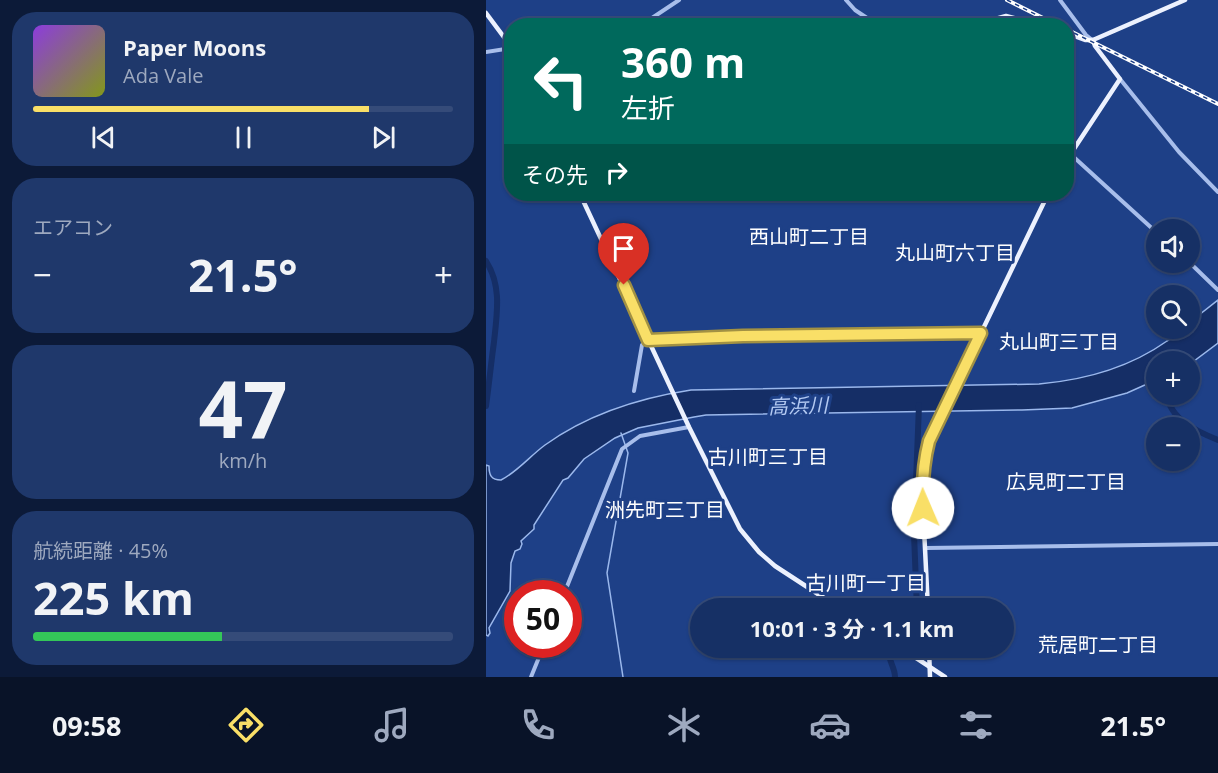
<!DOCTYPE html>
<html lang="ja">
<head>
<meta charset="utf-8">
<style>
  body { margin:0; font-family:"Open Sans","Noto Sans JP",sans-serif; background:#1f386b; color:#f1f3f6; height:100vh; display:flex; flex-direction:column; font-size:22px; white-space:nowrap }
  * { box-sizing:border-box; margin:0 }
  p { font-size:20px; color:#9ea9bf }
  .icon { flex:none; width:33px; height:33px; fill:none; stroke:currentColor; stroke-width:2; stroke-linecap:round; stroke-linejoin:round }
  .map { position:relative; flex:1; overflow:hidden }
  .details { display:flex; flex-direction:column; gap:12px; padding:12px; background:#0c1a38; width:486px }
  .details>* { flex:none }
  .guide { position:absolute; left:18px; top:18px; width:570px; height:183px; border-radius:24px; box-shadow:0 2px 4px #0004,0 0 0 2px #354b79; background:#00695c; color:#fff; overflow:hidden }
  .controls { position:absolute; left:660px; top:219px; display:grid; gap:12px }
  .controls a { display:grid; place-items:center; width:54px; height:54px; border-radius:50%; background:#163065; box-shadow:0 2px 4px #0004,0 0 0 2px #354b79; font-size:30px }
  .speed { position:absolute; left:18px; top:580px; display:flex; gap:12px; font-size:30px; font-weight:700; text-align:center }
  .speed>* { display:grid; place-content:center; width:78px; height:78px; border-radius:50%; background:#163065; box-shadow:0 2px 4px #0004,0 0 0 2px #354b79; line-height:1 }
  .speed .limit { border:9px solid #d22; background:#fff; color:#111 }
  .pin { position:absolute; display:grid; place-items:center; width:51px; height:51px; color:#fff; margin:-62px -26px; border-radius:50% 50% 50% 0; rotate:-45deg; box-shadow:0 0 6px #0007 }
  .pin .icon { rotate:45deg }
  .me { position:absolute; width:66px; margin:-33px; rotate:359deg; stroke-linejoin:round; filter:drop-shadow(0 0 4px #0008) }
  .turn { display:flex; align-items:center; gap:21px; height:126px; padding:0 18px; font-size:27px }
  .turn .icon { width:78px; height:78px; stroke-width:2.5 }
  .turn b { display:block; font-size:42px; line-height:51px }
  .then { display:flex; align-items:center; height:57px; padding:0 18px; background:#0003; gap:12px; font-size:22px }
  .big { font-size:45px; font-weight:700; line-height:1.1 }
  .details .tile { flex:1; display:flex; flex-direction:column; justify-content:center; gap:9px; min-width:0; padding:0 21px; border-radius:24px; background:#1f386b }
  .details .dial { align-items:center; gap:0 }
  .dial b { font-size:78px; line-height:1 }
  .song { display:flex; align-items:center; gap:18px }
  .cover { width:72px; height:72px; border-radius:9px; background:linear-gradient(135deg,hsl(270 70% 55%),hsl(70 70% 35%)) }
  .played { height:6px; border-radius:3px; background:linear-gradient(90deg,#f9df67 80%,#354b79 80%) }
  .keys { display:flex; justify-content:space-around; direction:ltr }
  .heat { display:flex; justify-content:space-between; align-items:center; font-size:33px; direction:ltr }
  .charge { height:9px; border-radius:4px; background:linear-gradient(90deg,#34c759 45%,#354b79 0) }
  .trip { position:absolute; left:204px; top:598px; width:324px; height:60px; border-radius:30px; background:#163065; box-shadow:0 2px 4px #0004,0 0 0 2px #354b79; font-weight:700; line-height:60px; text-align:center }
  .menu { display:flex; height:96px; justify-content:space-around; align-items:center; background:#091328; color:#9ea9bf }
  .menu .icon { width:42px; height:42px }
  .menu .active { color:#f9df67 }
  .menu b { font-size:27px; color:#f1f3f6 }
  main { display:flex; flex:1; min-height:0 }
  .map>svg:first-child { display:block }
  .water { fill:#152e66; stroke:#9bb8ec; stroke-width:1.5 }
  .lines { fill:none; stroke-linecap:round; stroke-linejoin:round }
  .stream { stroke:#9bb8ec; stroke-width:1.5 }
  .river { stroke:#152e66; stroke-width:6 }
  .minor { stroke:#a8beeb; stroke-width:4 }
  .major { stroke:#ecf1fe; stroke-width:4.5 }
  .rail-casing { stroke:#fff; stroke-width:4 }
  .rail { stroke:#1e4087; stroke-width:1.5; stroke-dasharray:4.5; stroke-linecap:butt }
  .route-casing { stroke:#a29143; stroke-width:15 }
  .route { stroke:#f9df67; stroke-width:10 }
  .labels { text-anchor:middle; stroke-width:6; stroke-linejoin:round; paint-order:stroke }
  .neighbourhood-label { font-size:20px; fill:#fff; stroke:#1e4087 }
  .water-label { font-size:20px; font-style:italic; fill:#b3c9f2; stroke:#1e4087 }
</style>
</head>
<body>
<main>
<section class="details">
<div class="tile">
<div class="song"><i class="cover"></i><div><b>Paper Moons</b><p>Ada Vale</p></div></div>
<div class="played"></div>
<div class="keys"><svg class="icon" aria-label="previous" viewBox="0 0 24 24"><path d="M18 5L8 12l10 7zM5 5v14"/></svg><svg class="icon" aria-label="pause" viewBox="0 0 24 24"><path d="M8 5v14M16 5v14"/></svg><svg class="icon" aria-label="next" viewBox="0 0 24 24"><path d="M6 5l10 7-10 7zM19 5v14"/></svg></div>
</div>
<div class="tile"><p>エアコン</p>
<div class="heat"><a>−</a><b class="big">21.5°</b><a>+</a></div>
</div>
<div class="tile dial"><b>47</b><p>km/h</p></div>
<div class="tile"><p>航続距離 · 45%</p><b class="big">225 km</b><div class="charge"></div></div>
</section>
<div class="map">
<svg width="732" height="677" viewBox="0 0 732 677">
  <rect width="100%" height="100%" fill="#1e4087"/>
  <!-- water -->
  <path class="water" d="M732 300V343L704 364V362H670V380L641 393 586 408 536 410 220 415 208 417 152 428 129 438 98 459 82 478 77 480 48 525V529L35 541 36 544 34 549 29 551 25 563 24 591 3 628 4 633 2 636 0 635V465L3 466C3 475 5 480 15 480 31 472 44 456 59 445 102 414 153 398 205 390L553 384C599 380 643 368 681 341 686 338 690 332 695 329L704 328V322Z"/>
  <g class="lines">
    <!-- stream -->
    <polyline class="stream" points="135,433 142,453 121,573 137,677"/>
    <!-- river -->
    <g class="river">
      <path d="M0 261C16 286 11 313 8 342 5 363 3 385 0 406"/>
      <path d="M681 394C683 419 712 432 732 440"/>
      <polyline points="431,609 428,534 433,405"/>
      <path d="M403 648C401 660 409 666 409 677"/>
    </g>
    <!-- minor -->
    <g class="minor">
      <polyline points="360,0 369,10 393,26"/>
      <polyline points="574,0 600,35 606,40"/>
      <polyline points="154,26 193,0"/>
      <polyline points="0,52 26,48"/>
      <polyline points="634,79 693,152 732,192"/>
      <polyline points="580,150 670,232"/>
      <polyline points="703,262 732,290"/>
      <polyline points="148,391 156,345 162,340 168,338 495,332"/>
      <polyline points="440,548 732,544"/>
      <polyline points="78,594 136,449 154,436 203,427"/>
      <polyline points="45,677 58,645"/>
    </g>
    <!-- major -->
    <g class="major">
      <polyline points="0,13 26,48"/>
      <polyline points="488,25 520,16 535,20 548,20 562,26"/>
      <polyline points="580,33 599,40 607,40 699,0"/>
      <polyline points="580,161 634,79 609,46 607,40"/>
      <polyline points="94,194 203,427 254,529 273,552 289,566 355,609"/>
      <polyline points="442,609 436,488 438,459 443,441 562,194"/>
      <polyline points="415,648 459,677"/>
      <polyline points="443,648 444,677"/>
    </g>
    <defs>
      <g id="rail">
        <polyline points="521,0 573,26"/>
        <polyline points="580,29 732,104"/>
      </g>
    </defs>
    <!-- rail casing -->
    <use href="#rail" class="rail-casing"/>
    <!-- rail -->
    <use href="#rail" class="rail"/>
  </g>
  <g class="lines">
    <defs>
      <path id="route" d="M138 285 162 340 257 336 495 333 443 441C437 464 436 485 437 508"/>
    </defs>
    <!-- route casing -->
    <use href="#route" class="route-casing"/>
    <!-- route -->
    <use href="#route" class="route"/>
  </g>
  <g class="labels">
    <!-- neighbourhood labels -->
    <g class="neighbourhood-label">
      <text x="323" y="244">西山町二丁目</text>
      <text x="469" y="260">丸山町六丁目</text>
      <text x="573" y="349">丸山町三丁目</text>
      <text x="282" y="464">古川町三丁目</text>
      <text x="580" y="489">広見町二丁目</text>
      <text x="179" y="517">洲先町三丁目</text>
      <text x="380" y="590">古川町一丁目</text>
      <text x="612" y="652">荒居町二丁目</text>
    </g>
    <!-- water labels -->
    <g class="water-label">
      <text transform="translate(312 406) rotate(-2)" y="7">高浜川</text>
    </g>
  </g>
</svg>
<div class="controls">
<a><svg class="icon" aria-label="sound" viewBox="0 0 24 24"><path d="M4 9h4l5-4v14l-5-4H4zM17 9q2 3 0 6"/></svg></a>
<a><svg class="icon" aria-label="search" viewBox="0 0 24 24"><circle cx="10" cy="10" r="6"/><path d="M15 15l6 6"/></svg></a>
<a>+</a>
<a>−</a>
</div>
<div class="speed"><div class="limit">50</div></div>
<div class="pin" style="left:138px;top:285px;background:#d93025"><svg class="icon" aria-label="arrive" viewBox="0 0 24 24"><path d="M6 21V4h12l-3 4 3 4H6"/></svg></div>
<svg class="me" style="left:437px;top:508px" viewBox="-20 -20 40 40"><circle r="19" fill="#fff"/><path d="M0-13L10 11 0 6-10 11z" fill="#f9df67"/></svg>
<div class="trip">10:01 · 3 分 · 1.1 km</div>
<div class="guide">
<div class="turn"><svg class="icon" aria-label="left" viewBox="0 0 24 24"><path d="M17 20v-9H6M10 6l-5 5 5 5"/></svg><div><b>360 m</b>左折</div></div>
<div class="then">その先<svg class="icon" aria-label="right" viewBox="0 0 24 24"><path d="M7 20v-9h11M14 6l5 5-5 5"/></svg></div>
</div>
</div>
</main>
<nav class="menu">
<b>09:58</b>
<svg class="icon active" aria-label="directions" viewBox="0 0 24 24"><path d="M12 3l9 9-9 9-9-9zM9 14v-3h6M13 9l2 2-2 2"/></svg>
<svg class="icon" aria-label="music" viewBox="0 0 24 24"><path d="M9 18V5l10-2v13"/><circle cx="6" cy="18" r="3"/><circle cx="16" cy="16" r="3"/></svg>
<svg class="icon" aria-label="phone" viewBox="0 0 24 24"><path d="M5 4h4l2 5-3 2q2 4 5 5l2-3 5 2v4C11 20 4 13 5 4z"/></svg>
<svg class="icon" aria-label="climate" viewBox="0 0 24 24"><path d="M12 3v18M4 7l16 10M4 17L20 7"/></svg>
<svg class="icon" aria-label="car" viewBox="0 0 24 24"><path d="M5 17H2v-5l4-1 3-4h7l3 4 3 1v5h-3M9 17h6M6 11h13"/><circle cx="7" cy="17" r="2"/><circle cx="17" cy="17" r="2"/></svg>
<svg class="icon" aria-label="filters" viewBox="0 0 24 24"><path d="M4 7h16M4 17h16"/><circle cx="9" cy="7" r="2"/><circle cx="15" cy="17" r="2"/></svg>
<b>21.5°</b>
</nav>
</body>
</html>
